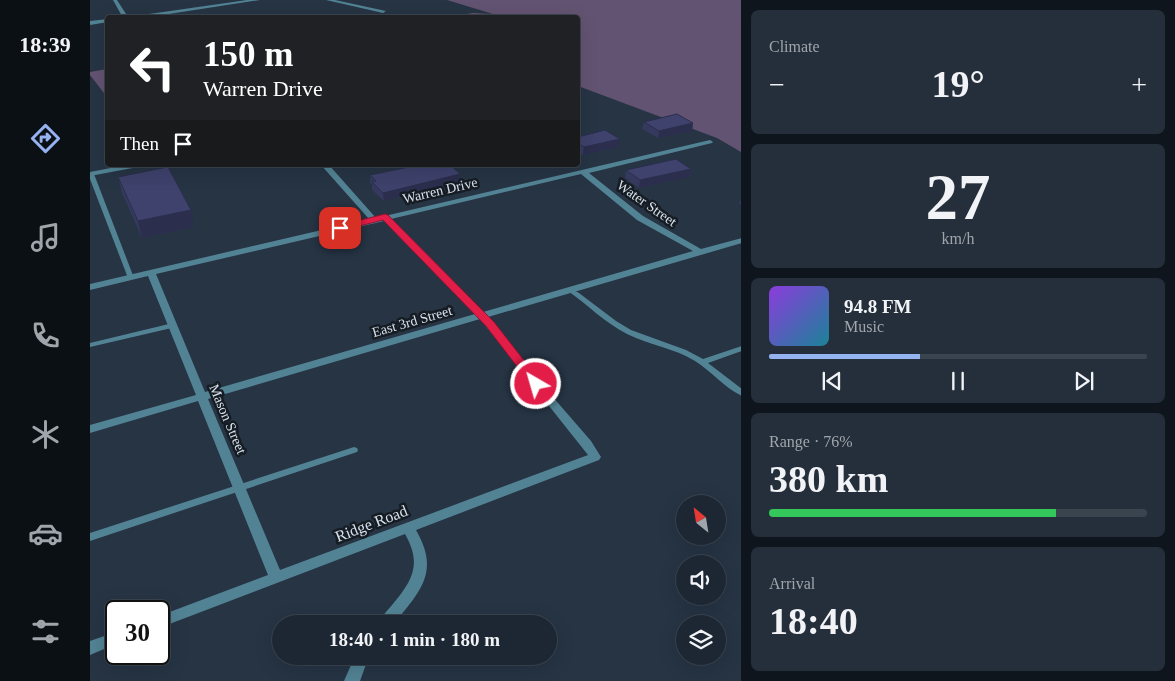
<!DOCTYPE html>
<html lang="en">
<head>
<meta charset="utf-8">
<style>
  body { margin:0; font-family:Georgia,serif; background:#252f3b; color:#f1f3f6; height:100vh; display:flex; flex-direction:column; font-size:19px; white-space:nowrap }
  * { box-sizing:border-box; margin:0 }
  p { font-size:16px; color:#a0a5ac }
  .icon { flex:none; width:28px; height:28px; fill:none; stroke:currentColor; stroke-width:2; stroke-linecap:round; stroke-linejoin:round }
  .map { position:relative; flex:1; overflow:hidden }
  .drawer { display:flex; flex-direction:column; gap:10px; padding:10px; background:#0f151c; width:434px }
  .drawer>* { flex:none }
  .guide { position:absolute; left:15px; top:15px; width:475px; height:152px; border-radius:5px; box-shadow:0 5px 20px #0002,0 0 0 1px #3a444e; background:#202124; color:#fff; overflow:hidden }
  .needle { width:32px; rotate:330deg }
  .fabs { position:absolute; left:586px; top:495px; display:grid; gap:10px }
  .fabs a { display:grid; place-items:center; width:50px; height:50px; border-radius:50%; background:#1c2733; box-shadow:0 5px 20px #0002,0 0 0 1px #3a444e; font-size:25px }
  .speed { position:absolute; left:15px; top:600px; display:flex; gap:10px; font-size:25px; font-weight:700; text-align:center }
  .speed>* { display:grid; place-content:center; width:65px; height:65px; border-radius:50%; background:#1c2733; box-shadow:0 5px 20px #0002,0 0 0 1px #3a444e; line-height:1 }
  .speed .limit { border:2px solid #111; border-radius:8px; background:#fff; color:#111 }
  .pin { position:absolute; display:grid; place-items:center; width:42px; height:42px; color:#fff; margin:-21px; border-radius:10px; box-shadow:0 2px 8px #0006 }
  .me { position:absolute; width:55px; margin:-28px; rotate:322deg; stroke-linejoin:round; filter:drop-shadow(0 0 4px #0008) }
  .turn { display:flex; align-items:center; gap:18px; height:105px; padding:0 15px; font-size:22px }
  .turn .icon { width:65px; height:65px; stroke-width:2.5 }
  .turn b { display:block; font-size:35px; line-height:42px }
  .then { display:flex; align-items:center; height:48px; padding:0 15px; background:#0003; gap:10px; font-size:19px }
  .big { font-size:38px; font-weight:700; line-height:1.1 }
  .drawer .tile { flex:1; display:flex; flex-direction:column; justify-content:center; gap:8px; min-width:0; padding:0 18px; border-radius:8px; background:#252f3b }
  .drawer .dial { align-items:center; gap:0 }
  .dial b { font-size:65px; line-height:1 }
  .song { display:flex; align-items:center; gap:15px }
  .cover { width:60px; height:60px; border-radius:8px; background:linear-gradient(135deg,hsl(270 70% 55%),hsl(190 70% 35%)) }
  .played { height:5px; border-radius:2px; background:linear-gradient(90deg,#95b2f1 40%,#3a444e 40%) }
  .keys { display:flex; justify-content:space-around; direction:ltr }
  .heat { display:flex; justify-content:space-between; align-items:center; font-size:28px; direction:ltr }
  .charge { height:8px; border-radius:4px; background:linear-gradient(90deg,#34c759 76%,#3a444e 0) }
  .trip { position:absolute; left:182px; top:615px; width:285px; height:50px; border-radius:25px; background:#1c2733; box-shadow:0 5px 20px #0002,0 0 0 1px #3a444e; font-weight:700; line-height:50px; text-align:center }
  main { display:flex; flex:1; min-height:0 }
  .tab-bar { display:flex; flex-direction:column; width:90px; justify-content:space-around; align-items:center; background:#0b1014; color:#a0a5ac }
  .tab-bar .icon { width:35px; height:35px }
  .tab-bar .active { color:#95b2f1 }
  .tab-bar b { font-size:22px; color:#f1f3f6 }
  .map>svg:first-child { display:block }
  .green { fill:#635372 }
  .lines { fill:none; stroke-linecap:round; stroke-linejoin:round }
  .lane { fill:#528394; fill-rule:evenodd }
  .street { fill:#528394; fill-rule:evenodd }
  .wall { fill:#35395d }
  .shaded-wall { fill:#2b2e4c }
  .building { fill:#3e426c; stroke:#2b2e4c }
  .route { fill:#e11d48; stroke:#92132f }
  .labels { text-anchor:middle; stroke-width:5; stroke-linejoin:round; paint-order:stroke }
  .street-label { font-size:14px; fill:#d8e1eb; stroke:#151c23 }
  .near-street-label { font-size:16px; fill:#d8e1eb; stroke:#151c23 }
</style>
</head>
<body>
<main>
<nav class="tab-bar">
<b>18:39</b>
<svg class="icon active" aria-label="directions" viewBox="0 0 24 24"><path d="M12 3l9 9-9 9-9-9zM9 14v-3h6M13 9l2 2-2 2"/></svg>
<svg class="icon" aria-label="music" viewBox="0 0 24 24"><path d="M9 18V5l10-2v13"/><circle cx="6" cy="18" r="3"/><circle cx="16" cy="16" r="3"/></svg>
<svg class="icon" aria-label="phone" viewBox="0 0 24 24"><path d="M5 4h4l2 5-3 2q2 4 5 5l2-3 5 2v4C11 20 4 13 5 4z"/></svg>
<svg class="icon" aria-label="climate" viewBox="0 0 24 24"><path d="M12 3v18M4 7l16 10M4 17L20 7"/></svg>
<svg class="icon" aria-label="car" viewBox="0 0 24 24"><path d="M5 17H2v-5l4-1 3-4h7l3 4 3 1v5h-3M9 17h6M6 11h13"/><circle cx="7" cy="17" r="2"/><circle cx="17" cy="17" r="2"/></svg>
<svg class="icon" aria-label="filters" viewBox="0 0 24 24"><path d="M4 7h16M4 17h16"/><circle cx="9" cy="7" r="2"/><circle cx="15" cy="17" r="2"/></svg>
</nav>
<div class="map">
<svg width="652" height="681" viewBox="0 0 652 681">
  <rect width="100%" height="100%" fill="#263444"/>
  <!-- green -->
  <g class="green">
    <polygon points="357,0 651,0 651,152 627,138 488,86 488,18 352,18 383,13 403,14"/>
    <polygon points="17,69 18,69 17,97 0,75 0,72"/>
  </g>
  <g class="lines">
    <!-- lane -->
    <g class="lane">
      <polygon points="0,173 4,174 44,278 43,279 39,279 38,278 0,179"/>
      <path d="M480 288 489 293 526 321 541 330 596 350 613 359 652 346V351L618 363 652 389V396C636 389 621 371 605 361 584 348 559 345 537 334 515 323 498 305 478 291L477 290 478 289Z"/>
      <polygon points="83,323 87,325 86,327 0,347 0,343"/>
      <polygon points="264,447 267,448 268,450 267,452 0,541 0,533"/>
    </g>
    <!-- street -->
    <g class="street">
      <polygon points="23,0 27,0 38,17 157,0 170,0 53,18 33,18"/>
      <polygon points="236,0 245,0 296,11 293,13"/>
      <polygon points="18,19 18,22 0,25 0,21"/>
      <path d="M620 140 623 142 622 143 499 173 553 216 611 249 652 238V243L398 317 462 396 501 441 511 457 509 460 326 530C350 572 331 590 304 624H288C291 617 297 611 302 605 323 580 332 564 315 534L69 628V616L178 575 108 401 0 433V425L106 395 58 276 0 290V284L279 219 231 165H239L286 218ZM491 174 547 220 603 251 393 312 301 219ZM294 221 385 314 115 392 66 274ZM390 319 498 455 190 570 118 399Z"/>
      <polygon points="36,165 52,165 48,167 0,176 0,172"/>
      <polygon points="26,632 26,644 0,655 0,641"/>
      <polygon points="265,656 279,656 270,681 254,681"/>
    </g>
  </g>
  <!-- wall -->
  <g class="wall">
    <polygon points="554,122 603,123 602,131 568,138 552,129"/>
    <polygon points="488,137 529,147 493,155 488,151"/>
    <polygon points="601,169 599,177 549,188 535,178 536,170"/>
    <polygon points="370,174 370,182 294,201 282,190 282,184 280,183 280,175"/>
    <polygon points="28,177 104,227 52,238 32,193"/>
    <polygon points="652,195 652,205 649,204"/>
  </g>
  <!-- shaded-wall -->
  <g class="shaded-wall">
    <polygon points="603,123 602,131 568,138 569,131"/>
    <polygon points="530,139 529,147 493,155 494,147"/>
    <polygon points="601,169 599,177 549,188 550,180"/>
    <polygon points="370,174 370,182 294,201 293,193"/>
    <polygon points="101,210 104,227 52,238 48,221"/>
  </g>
  <!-- building -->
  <g class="building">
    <polygon points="587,114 603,123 569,131 554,122"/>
    <polygon points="515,130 530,139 494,147 488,143 488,137"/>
    <polygon points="586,159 601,169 550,180 536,170"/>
    <polygon points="329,165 360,165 370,174 293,193 282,182 286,181 280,175"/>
    <polygon points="78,167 101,210 48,221 28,177"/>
  </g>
  <!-- route -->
  <polygon class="route" points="295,214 298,215 404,322 450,381 452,384 450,386 442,386 396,326 293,220 250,231 245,228 247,226"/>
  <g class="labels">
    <!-- street labels -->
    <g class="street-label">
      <text transform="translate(350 190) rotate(-13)" y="5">Warren Drive</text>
      <text transform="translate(557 203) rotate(35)" y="5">Water Street</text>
      <text transform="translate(322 321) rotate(-16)" y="5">East 3rd Street</text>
      <text transform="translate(138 419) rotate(67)" y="5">Mason Street</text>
    </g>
    <!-- near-street labels -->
    <g class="near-street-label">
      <text transform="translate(281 523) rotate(-21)" y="6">Ridge Road</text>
    </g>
  </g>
</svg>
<div class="fabs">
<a><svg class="needle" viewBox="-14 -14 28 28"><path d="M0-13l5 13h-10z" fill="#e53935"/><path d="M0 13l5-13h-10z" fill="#a0a5ac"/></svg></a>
<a><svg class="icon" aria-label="sound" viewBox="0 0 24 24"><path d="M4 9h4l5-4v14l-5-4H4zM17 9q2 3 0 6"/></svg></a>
<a><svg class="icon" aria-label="layers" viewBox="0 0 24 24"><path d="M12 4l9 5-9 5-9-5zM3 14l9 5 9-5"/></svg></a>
</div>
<div class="speed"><div class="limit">30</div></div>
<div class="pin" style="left:250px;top:228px;background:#d93025"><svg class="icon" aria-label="arrive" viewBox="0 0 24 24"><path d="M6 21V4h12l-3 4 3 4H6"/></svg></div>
<svg class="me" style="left:446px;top:384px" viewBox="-20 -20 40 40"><circle r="17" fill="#e11d48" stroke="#fff" stroke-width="3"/><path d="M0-11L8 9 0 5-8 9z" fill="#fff"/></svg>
<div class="trip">18:40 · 1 min · 180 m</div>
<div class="guide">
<div class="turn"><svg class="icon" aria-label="left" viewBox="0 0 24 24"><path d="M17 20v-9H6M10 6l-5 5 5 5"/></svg><div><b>150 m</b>Warren Drive</div></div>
<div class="then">Then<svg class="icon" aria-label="arrive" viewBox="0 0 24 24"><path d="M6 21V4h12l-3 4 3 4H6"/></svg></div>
</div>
</div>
<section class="drawer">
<div class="tile"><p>Climate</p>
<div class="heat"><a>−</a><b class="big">19°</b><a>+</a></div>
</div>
<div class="tile dial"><b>27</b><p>km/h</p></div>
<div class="tile">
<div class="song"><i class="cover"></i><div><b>94.8 FM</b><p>Music</p></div></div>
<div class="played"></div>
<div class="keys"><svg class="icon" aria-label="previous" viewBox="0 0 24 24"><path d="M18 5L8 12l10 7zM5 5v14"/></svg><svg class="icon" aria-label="pause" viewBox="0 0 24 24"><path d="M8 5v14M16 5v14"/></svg><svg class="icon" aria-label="next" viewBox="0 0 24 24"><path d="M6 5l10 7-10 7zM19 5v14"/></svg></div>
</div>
<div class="tile"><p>Range · 76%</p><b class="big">380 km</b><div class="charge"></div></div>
<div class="tile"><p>Arrival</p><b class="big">18:40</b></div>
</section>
</main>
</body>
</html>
